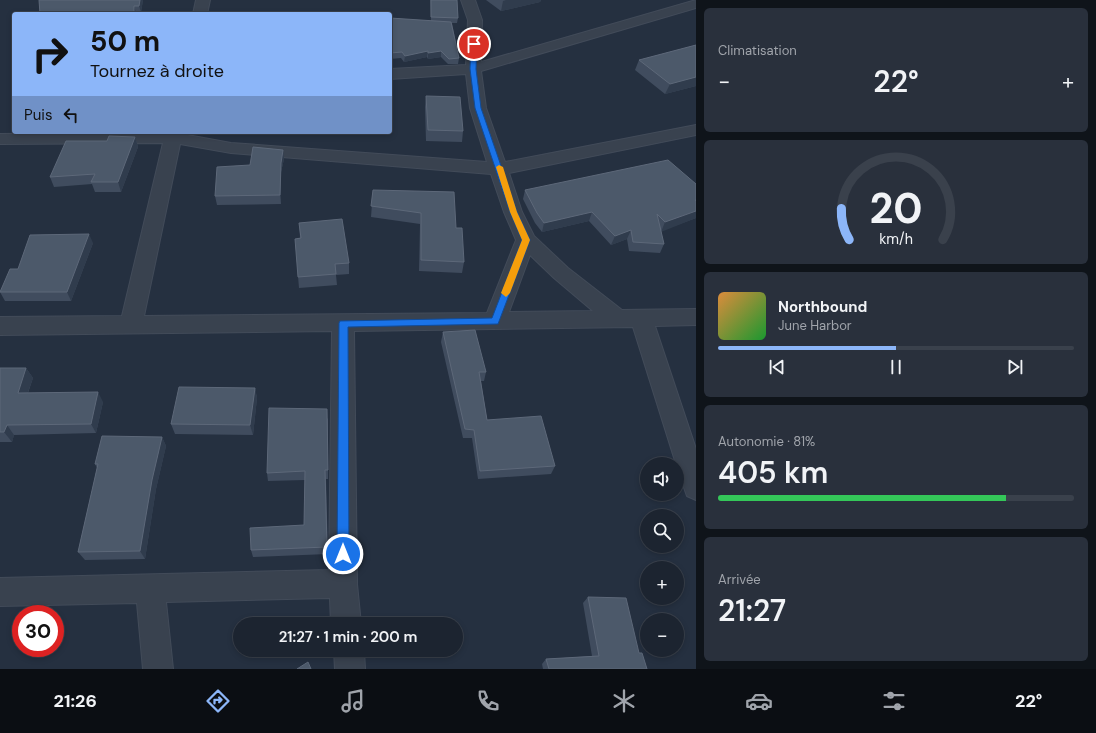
<!DOCTYPE html>
<html lang="fr">
<head>
<meta charset="utf-8">
<style>
  body { margin:0; font-family:"DM Sans",sans-serif; background:#29303c; color:#f1f3f6; height:100vh; display:flex; flex-direction:column; font-size:15px; white-space:nowrap }
  * { box-sizing:border-box; margin:0 }
  p { font-size:13px; color:#a0a4ab }
  .icon { flex:none; width:22px; height:22px; fill:none; stroke:currentColor; stroke-width:2; stroke-linecap:round; stroke-linejoin:round }
  .map { position:relative; flex:1; overflow:hidden }
  .sheet { display:flex; flex-direction:column; gap:8px; padding:8px; background:#0f141a; width:400px }
  .sheet>* { flex:none }
  .guide { position:absolute; left:12px; top:12px; width:380px; height:122px; border-radius:4px; box-shadow:0 2px 6px #0003,0 0 0 1px #3a414c; background:#8cb6f9; color:#111; overflow:hidden }
  .buttons { position:absolute; left:640px; top:457px; display:grid; gap:8px }
  .buttons a { display:grid; place-items:center; width:44px; height:44px; border-radius:50%; background:#1c2430; box-shadow:0 2px 6px #0003,0 0 0 1px #3a414c; font-size:20px }
  .speed { position:absolute; left:12px; top:605px; display:flex; gap:8px; font-size:20px; font-weight:700; text-align:center }
  .speed>* { display:grid; place-content:center; width:52px; height:52px; border-radius:50%; background:#1c2430; box-shadow:0 2px 6px #0003,0 0 0 1px #3a414c; line-height:1 }
  .speed .limit { border:6px solid #d22; background:#fff; color:#111 }
  .pin { position:absolute; display:grid; place-items:center; width:34px; height:34px; color:#fff; margin:-17px; border:2px solid #fff; border-radius:50%; box-shadow:0 1px 4px #0007 }
  .me { position:absolute; width:44px; margin:-22px; rotate:0deg; stroke-linejoin:round; filter:drop-shadow(0 0 3px #0008) }
  .turn { display:flex; align-items:center; gap:14px; height:84px; padding:0 12px; font-size:18px }
  .turn .icon { width:52px; height:52px; stroke-width:2.5 }
  .turn b { display:block; font-size:28px; line-height:34px }
  .then { display:flex; align-items:center; height:38px; padding:0 12px; background:#0003; gap:8px; font-size:15px }
  .big { font-size:30px; font-weight:600; line-height:1.1 }
  .sheet .card { flex:1; display:flex; flex-direction:column; justify-content:center; gap:6px; min-width:0; padding:0 14px; border-radius:6px; background:#29303c }
  .sheet .dial { align-items:center; gap:0 }
  .dial svg { height:104px; overflow:visible; fill:none; stroke:#3a414c; stroke-width:7; stroke-linecap:round; text-anchor:middle }
  .dial text { fill:#f1f3f6; stroke:none }
  .song { display:flex; align-items:center; gap:12px }
  .cover { width:48px; height:48px; border-radius:6px; background:linear-gradient(135deg,hsl(30 70% 55%),hsl(130 70% 35%)) }
  .played { height:4px; border-radius:2px; background:linear-gradient(90deg,#8cb6f9 50%,#3a414c 50%) }
  .keys { display:flex; justify-content:space-around; direction:ltr }
  .heat { display:flex; justify-content:space-between; align-items:center; font-size:22px; direction:ltr }
  .charge { height:6px; border-radius:3px; background:linear-gradient(90deg,#34c759 81%,#3a414c 0) }
  .trip { position:absolute; left:233px; top:617px; width:230px; height:40px; border-radius:20px; background:#1c2430; box-shadow:0 2px 6px #0003,0 0 0 1px #3a414c; font-weight:600; line-height:40px; text-align:center }
  .dock { display:flex; height:64px; justify-content:space-around; align-items:center; background:#0b0e13; color:#a0a4ab }
  .dock .icon { width:28px; height:28px }
  .dock .on { color:#8cb6f9 }
  .dock b { font-size:18px; color:#f1f3f6 }
  main { display:flex; flex:1; min-height:0 }
  .map>svg:first-child { display:block }
  .lines { fill:none; stroke-linecap:round; stroke-linejoin:round }
  .minor-casing { stroke:#424b59; stroke-width:2 }
  .minor { fill:#39424f; fill-rule:evenodd }
  .wall { fill:#404c5e }
  .shaded-wall { fill:#303c4d }
  .building { fill:#4c596a; stroke:#5d6879 }
  .route { fill:#1a73e8; stroke:#114b97 }
  .slow { fill:#f59e0b }
</style>
</head>
<body>
<main>
<div class="map">
<svg width="696" height="669" viewBox="0 0 696 669">
  <rect width="100%" height="100%" fill="#253040"/>
  <g class="lines">
    <defs>
      <g id="minor">
        <polygon points="196,0 210,0 207,14 193,14"/>
        <path d="M461 0H475L482 20 481 62 696 0V8L481 71 486 108 505 162 696 125V135L509 173 522 212 534 236 568 268 622 310 696 309V325L655 326 696 449V500L687 496 677 468V464H676L633 327 354 331 357 584 361 624H331L330 598 166 602 173 669H143L137 603 0 606V578L329 570 332 331 0 335V317L122 316 163 143 0 144V134L182 132V134L231 143 487 162 470 108 466 74 390 79V69L466 65 468 20ZM180 144 231 153 491 174 504 212 516 240 487 313 144 316ZM530 255 554 278 593 311 509 312Z"/>
        <polygon points="334,650 364,650 365,669 335,669"/>
      </g>
    </defs>
    <!-- minor casing -->
    <use href="#minor" class="minor-casing"/>
    <!-- minor -->
    <use href="#minor" class="minor"/>
  </g>
  <!-- wall -->
  <g class="wall">
    <polygon points="39,0 143,0 141,12 136,13 136,14 40,14"/>
    <polygon points="430,0 457,0 458,18 457,23 452,23 459,58 458,64 448,64 441,57 428,59 427,57 404,62 401,58 390,59 390,18 431,21"/>
    <polygon points="486,0 541,0 540,2 501,11"/>
    <polygon points="696,45 696,86 665,94 635,70 639,60"/>
    <polygon points="426,96 463,131 462,142 426,141 425,107"/>
    <polygon points="135,137 138,147 121,192 95,192 92,184 54,187 50,177 107,141"/>
    <polygon points="283,150 284,159 281,172 281,204 217,205 215,196"/>
    <polygon points="373,190 456,228 464,262 462,273 419,271 420,224 371,217"/>
    <polygon points="525,190 696,218 661,231 664,244 660,253 629,251 627,239 611,245 589,221 542,232 535,223 523,199"/>
    <polygon points="299,223 349,263 349,274 336,275 337,285 299,288 295,239 300,238"/>
    <polygon points="93,243 71,301 5,301 0,292 18,269"/>
    <polygon points="443,332 486,372 484,381 481,381 487,420 555,466 551,474 478,479 472,438 463,438 441,342"/>
    <polygon points="0,368 26,368 33,378 28,393 103,402 96,433 14,435 12,442 0,442"/>
    <polygon points="255,388 257,398 253,435 175,434 171,424"/>
    <polygon points="328,418 328,479 326,479 328,554 253,557 251,550 304,525 305,480 268,481 267,473"/>
    <polygon points="162,437 166,446 156,489 145,559 85,560 78,552 97,468 95,464"/>
    <polygon points="588,597 639,653 647,669 543,669 542,664 546,659 592,656 583,603"/>
  </g>
  <!-- shaded-wall -->
  <g class="shaded-wall">
    <polygon points="140,0 143,0 141,12 139,6"/>
    <polygon points="506,0 541,0 540,2 501,11 503,1"/>
    <polygon points="134,6 136,13 136,14 134,14"/>
    <polygon points="428,51 427,57 404,62 405,56"/>
    <polygon points="441,51 441,57 428,59 428,53"/>
    <polygon points="696,77 696,86 665,94 670,84"/>
    <polygon points="135,137 138,147 121,192 118,182"/>
    <polygon points="283,150 284,159 281,172 281,204 280,195 281,163"/>
    <polygon points="696,211 696,218 661,232 665,222"/>
    <polygon points="592,212 589,221 542,232 544,223"/>
    <polygon points="631,230 627,239 611,245 615,236"/>
    <polygon points="89,234 93,243 71,301 67,292"/>
    <polygon points="26,368 33,378 24,403 18,393"/>
    <polygon points="255,388 257,398 253,435 250,425"/>
    <polygon points="98,392 103,402 96,433 91,424"/>
    <polygon points="7,425 14,435 12,442 4,432"/>
    <polygon points="162,437 166,446 156,489 145,559 140,551 152,480"/>
  </g>
  <!-- building -->
  <g class="building">
    <polygon points="39,0 140,0 139,6 134,6 134,14 40,14"/>
    <polygon points="431,0 457,0 458,18 431,17"/>
    <polygon points="390,18 451,22 459,58 449,59 441,51 428,53 428,51 405,56 402,52 390,53"/>
    <polygon points="696,45 696,77 670,84 639,60"/>
    <polygon points="426,96 460,97 463,131 428,130"/>
    <polygon points="109,136 135,137 118,182 91,182 95,174 50,177 66,141 107,141"/>
    <polygon points="253,147 283,150 281,163 280,195 215,196 217,167 250,165"/>
    <polygon points="668,160 696,184 696,200 695,200 696,201 696,211 665,222 657,214 664,244 633,242 631,230 615,236 592,212 544,223 537,213 525,190"/>
    <polygon points="373,190 454,192 456,228 462,228 464,262 421,260 421,213 371,206"/>
    <polygon points="342,219 349,263 335,264 336,274 298,277 295,239 301,238 299,223"/>
    <polygon points="89,234 67,292 0,292 10,269 18,269 30,235"/>
    <polygon points="475,330 486,372 479,372 487,420 541,416 555,466 480,471 474,430 465,429 443,332"/>
    <polygon points="0,368 26,368 18,393 98,392 91,424 7,425 4,432 0,432"/>
    <polygon points="179,387 255,388 250,425 171,424"/>
    <polygon points="269,408 327,409 328,470 325,470 327,547 251,550 250,528 304,525 305,471 267,473"/>
    <polygon points="102,436 162,437 152,480 140,551 78,552 98,464 95,464"/>
    <polygon points="588,597 626,598 639,653 642,653 647,669 549,669 546,659 599,656"/>
    <polygon points="308,662 311,669 297,669"/>
  </g>
  <!-- route -->
  <polygon class="route" points="474,42 477,44 476,69 481,108 517,212 530,240 498,324 348,327 349,554 347,558 343,559 339,558 337,554 339,323 340,321 492,318 522,240 510,212 475,108 470,69 471,44"/>
  <!-- slow -->
  <polygon class="slow" points="499,165 503,167 517,212 530,240 510,293 506,297 501,293 522,240 510,212 496,167"/>
</svg>
<div class="buttons">
<a><svg class="icon" aria-label="sound" viewBox="0 0 24 24"><path d="M4 9h4l5-4v14l-5-4H4zM17 9q2 3 0 6"/></svg></a>
<a><svg class="icon" aria-label="search" viewBox="0 0 24 24"><circle cx="10" cy="10" r="6"/><path d="M15 15l6 6"/></svg></a>
<a>+</a>
<a>−</a>
</div>
<div class="speed"><div class="limit">30</div></div>
<div class="pin" style="left:474px;top:44px;background:#d93025"><svg class="icon" aria-label="arrive" viewBox="0 0 24 24"><path d="M6 21V4h12l-3 4 3 4H6"/></svg></div>
<svg class="me" style="left:343px;top:554px" viewBox="-20 -20 40 40"><circle r="17" fill="#1a73e8" stroke="#fff" stroke-width="3"/><path d="M0-11L8 9 0 5-8 9z" fill="#fff"/></svg>
<div class="trip">21:27 · 1 min · 200 m</div>
<div class="guide">
<div class="turn"><svg class="icon" aria-label="right" viewBox="0 0 24 24"><path d="M7 20v-9h11M14 6l5 5-5 5"/></svg><div><b>50 m</b>Tournez à droite</div></div>
<div class="then">Puis<svg class="icon" aria-label="left" viewBox="0 0 24 24"><path d="M17 20v-9H6M10 6l-5 5 5 5"/></svg></div>
</div>
</div>
<section class="sheet">
<div class="card"><p>Climatisation</p>
<div class="heat"><a>−</a><b class="big">22°</b><a>+</a></div>
</div>
<div class="card dial"><svg viewBox="0 0 100 80">
<path d="M14 69A42 42 0 1 1 86 69"/>
<path d="M14 69A42 42 0 0 1 8 45" stroke="#8cb6f9"/>
<text x="50" y="56" font-size="32" font-weight="700">20</text>
<text x="50" y="72" font-size="11">km/h</text>
</svg></div>
<div class="card">
<div class="song"><i class="cover"></i><div><b>Northbound</b><p>June Harbor</p></div></div>
<div class="played"></div>
<div class="keys"><svg class="icon" aria-label="previous" viewBox="0 0 24 24"><path d="M18 5L8 12l10 7zM5 5v14"/></svg><svg class="icon" aria-label="pause" viewBox="0 0 24 24"><path d="M8 5v14M16 5v14"/></svg><svg class="icon" aria-label="next" viewBox="0 0 24 24"><path d="M6 5l10 7-10 7zM19 5v14"/></svg></div>
</div>
<div class="card"><p>Autonomie · 81%</p><b class="big">405 km</b><div class="charge"></div></div>
<div class="card"><p>Arrivée</p><b class="big">21:27</b></div>
</section>
</main>
<nav class="dock">
<b>21:26</b>
<svg class="icon on" aria-label="directions" viewBox="0 0 24 24"><path d="M12 3l9 9-9 9-9-9zM9 14v-3h6M13 9l2 2-2 2"/></svg>
<svg class="icon" aria-label="music" viewBox="0 0 24 24"><path d="M9 18V5l10-2v13"/><circle cx="6" cy="18" r="3"/><circle cx="16" cy="16" r="3"/></svg>
<svg class="icon" aria-label="phone" viewBox="0 0 24 24"><path d="M5 4h4l2 5-3 2q2 4 5 5l2-3 5 2v4C11 20 4 13 5 4z"/></svg>
<svg class="icon" aria-label="climate" viewBox="0 0 24 24"><path d="M12 3v18M4 7l16 10M4 17L20 7"/></svg>
<svg class="icon" aria-label="car" viewBox="0 0 24 24"><path d="M5 17H2v-5l4-1 3-4h7l3 4 3 1v5h-3M9 17h6M6 11h13"/><circle cx="7" cy="17" r="2"/><circle cx="17" cy="17" r="2"/></svg>
<svg class="icon" aria-label="filters" viewBox="0 0 24 24"><path d="M4 7h16M4 17h16"/><circle cx="9" cy="7" r="2"/><circle cx="15" cy="17" r="2"/></svg>
<b>22°</b>
</nav>
</body>
</html>
